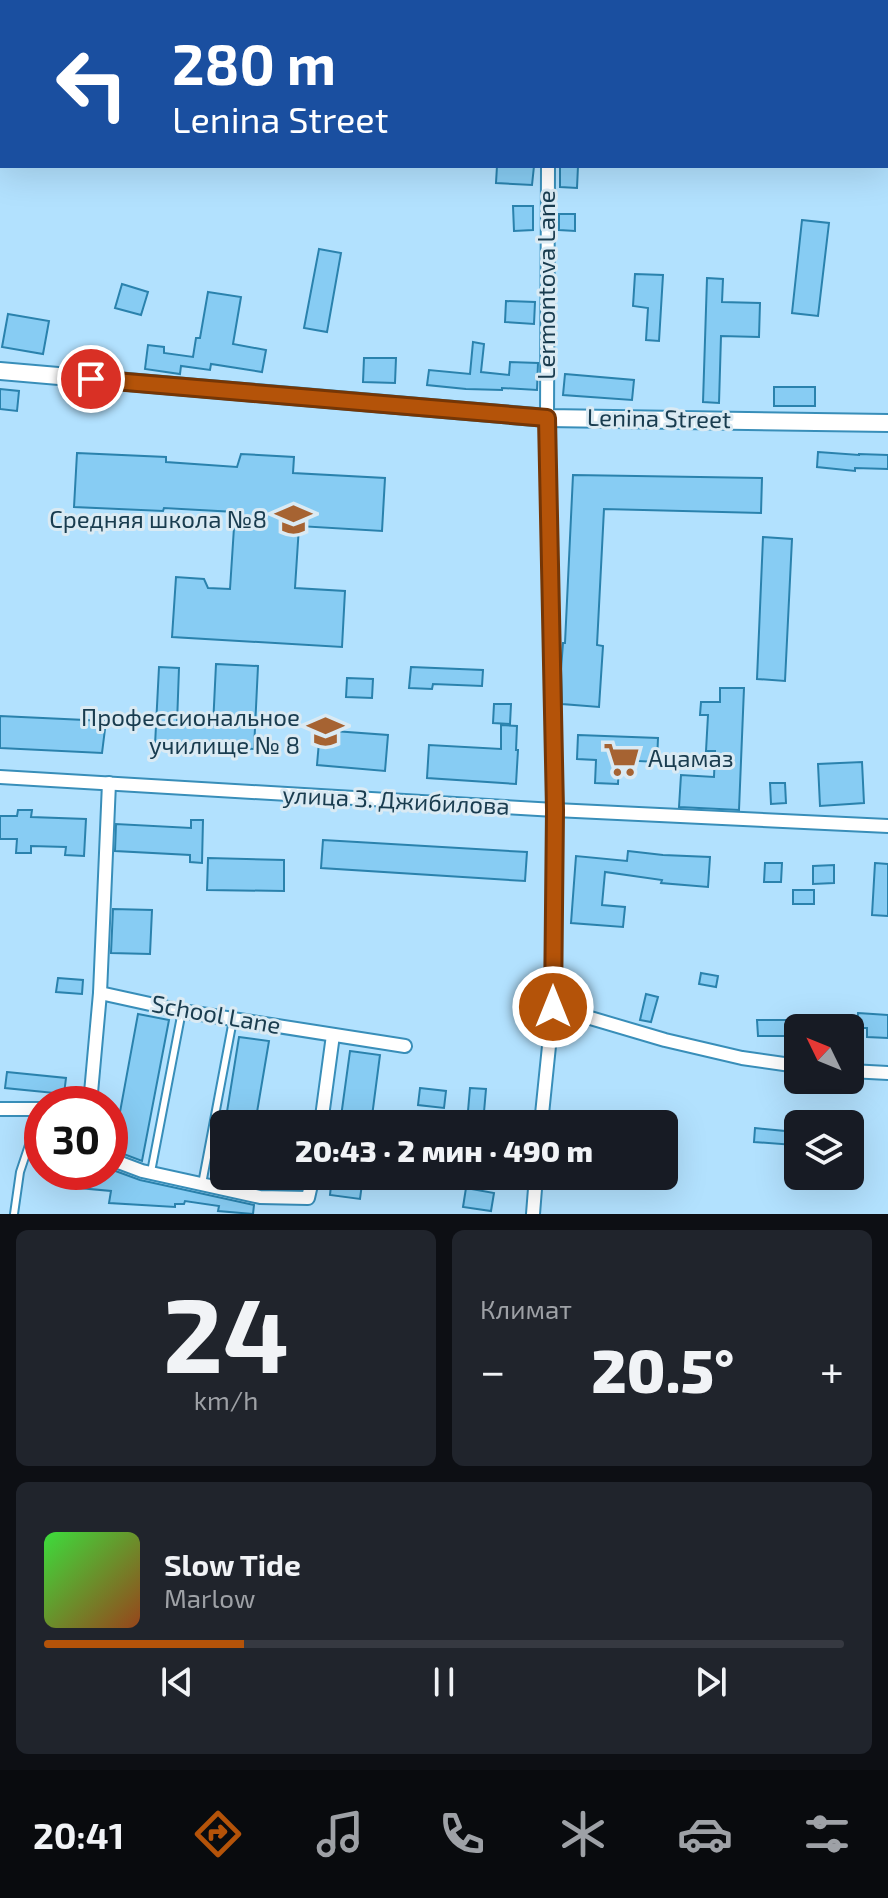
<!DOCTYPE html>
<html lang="ru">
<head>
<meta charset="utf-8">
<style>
  body { margin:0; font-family:"Exo 2",sans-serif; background:#20242c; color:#f1f3f6; height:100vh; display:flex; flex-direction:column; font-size:30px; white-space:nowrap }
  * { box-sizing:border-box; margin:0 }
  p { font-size:26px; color:#9ea1a6 }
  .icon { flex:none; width:44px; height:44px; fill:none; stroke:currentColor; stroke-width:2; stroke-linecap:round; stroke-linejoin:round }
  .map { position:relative; height:1214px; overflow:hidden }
  .details { display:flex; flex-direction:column; gap:16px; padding:16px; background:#0d0f14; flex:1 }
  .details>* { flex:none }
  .banner { position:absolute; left:0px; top:0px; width:888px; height:168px; box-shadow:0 8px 32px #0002; background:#1a4fa0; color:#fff; overflow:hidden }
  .needle { width:52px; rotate:313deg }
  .controls { position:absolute; left:784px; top:1014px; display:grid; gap:16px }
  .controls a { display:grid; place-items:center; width:80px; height:80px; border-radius:12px; background:#171b24; box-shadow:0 8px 32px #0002; font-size:40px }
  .speed { position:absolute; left:24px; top:1086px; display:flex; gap:16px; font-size:40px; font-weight:700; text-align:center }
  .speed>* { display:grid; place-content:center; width:104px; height:104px; border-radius:50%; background:#171b24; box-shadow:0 8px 32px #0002; line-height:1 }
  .speed .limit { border:12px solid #d22; background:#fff; color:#111 }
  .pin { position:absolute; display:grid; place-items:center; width:68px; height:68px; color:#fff; margin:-34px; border:4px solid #fff; border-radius:50%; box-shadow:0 2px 8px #0007 }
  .me { position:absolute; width:88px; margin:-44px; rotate:0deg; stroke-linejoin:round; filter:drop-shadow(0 0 6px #0008) }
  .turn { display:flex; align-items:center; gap:28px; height:168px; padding:0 40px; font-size:36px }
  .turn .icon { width:104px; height:104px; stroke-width:2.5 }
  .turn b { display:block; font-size:56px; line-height:68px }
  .big { font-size:60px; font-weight:800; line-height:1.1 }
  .details .card { flex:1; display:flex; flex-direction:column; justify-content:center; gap:12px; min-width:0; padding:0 28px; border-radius:12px; background:#20242c }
  .details .dial { align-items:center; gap:0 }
  .dial b { font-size:104px; line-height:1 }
  .song { display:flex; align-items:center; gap:24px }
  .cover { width:96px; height:96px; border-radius:12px; background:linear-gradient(135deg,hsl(120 70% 55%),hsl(20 70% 35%)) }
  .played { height:8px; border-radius:4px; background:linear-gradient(90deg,#b45309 25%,#363941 25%) }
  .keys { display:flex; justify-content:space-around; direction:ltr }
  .heat { display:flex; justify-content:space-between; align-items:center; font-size:44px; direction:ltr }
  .details .tiles { flex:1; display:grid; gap:16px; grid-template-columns:1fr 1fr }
  .card:last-child { grid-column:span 2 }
  .trip { position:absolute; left:210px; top:1110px; width:468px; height:80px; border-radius:12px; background:#171b24; box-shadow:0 8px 32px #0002; font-weight:800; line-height:80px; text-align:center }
  .menu { display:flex; height:128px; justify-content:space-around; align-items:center; background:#090b0e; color:#9ea1a6 }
  .menu .icon { width:56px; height:56px }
  .menu .selected { color:#b45309 }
  .menu b { font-size:36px; color:#f1f3f6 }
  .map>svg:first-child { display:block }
  .building { fill:#87ccf3; stroke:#2a82ad; stroke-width:2 }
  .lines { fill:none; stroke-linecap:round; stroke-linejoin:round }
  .lane-casing { stroke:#388eb9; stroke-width:10 }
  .street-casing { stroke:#388eb9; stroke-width:16 }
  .secondary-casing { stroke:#388eb9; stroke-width:20 }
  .lane { stroke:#fff; stroke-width:6 }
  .street { stroke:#fff; stroke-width:12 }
  .secondary { stroke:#fff; stroke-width:16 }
  .route-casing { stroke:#753606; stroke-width:20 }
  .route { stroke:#b45309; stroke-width:14 }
  .labels { text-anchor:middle; stroke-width:6; stroke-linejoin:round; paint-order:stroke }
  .street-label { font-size:24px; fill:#193c4f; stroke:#daeaf3 }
  .poi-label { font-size:24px; fill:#193c4f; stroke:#daeaf3; text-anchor:end }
</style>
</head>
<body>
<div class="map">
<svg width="888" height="1214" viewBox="0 0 888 1214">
  <rect width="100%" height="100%" fill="#b2e1fe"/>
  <!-- building -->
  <g class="building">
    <polygon points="497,166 534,166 532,185 496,183"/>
    <polygon points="560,166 578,166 577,188 560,187"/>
    <polygon points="513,206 533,206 533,230 514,231"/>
    <polygon points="559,214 575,214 575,231 559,230"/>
    <polygon points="802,220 829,223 818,316 792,313"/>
    <polygon points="319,249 341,253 327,332 304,328"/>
    <polygon points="635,274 663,275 659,341 646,340 648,308 633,306"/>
    <polygon points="707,278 723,279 722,302 760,303 759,337 721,336 719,403 703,402"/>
    <polygon points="122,284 148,292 141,315 115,308"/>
    <polygon points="208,292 241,297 233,344 266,350 262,372 211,364 210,370 181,366 180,374 145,369 148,345 164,347 164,353 193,357 196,338 200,338"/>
    <polygon points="506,301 535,302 534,324 505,322"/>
    <polygon points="8,314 49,321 43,354 2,347"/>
    <polygon points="473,342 484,344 481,372 509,375 510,362 538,363 537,390 502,388 502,390 466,389 427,385 429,370 470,374"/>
    <polygon points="364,358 396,358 395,383 363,382"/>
    <polygon points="565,374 634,380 632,400 563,395"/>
    <rect x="774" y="387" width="41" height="19"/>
    <polygon points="0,389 19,391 17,411 0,409"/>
    <polygon points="818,452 859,455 859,454 888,455 888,469 855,468 855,471 817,467"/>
    <polygon points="77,453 166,457 166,462 237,467 241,454 294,457 293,473 385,478 382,531 299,526 295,588 345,591 342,647 172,637 176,577 204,579 208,588 230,589 235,512 164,508 163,511 74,507"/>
    <polygon points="573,475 762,478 761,513 604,509 597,645 603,646 599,707 562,704 561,669 563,643 565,643"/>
    <polygon points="763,537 792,539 785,681 757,679"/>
    <polygon points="216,664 258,666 254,749 155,745 159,667 179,668 177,724 213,726"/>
    <polygon points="411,667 483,670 482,686 433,684 432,689 409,688"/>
    <polygon points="347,678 373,679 372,698 346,697"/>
    <polygon points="720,688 744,688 739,810 679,807 681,775 714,777 715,751 706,751 708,715 700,715 701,702 720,702"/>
    <polygon points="494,704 511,704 510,724 493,723"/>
    <polygon points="0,716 106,721 102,753 0,748"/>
    <polygon points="501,725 517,726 516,750 518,750 516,784 427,778 429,745 501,749"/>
    <polygon points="320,730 388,735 385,771 317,765"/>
    <polygon points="578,735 658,738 657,762 619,760 618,784 595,783 596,760 577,759"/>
    <polygon points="862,762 864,803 820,806 818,764"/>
    <polygon points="770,783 785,783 786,803 771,804"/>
    <polygon points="18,810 32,810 31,817 86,819 84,856 65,855 66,847 31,846 31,853 16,853 17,839 0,839 0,816 17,816"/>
    <polygon points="191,820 203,820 202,863 190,862 190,855 115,851 116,824 191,828"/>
    <polygon points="323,840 527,852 525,881 321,868"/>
    <polygon points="628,851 663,855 710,857 708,887 661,883 662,880 605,872 602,905 625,907 623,927 571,923 576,856 627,861"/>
    <polygon points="208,858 284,860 284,891 207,890"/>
    <polygon points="765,863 782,863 781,882 764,882"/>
    <polygon points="875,863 888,864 888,916 872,915"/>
    <polygon points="834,865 834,883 813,884 813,866"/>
    <rect x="793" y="890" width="21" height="14"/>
    <polygon points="113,909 152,910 150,954 111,953"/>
    <polygon points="701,973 718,976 716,987 699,984"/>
    <polygon points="58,978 83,980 82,994 56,992"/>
    <polygon points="646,994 658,997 651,1022 640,1020"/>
    <polygon points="858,1013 888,1015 888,1038 867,1037 867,1028 857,1028"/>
    <polygon points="138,1014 169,1020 142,1161 113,1150"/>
    <polygon points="757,1020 798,1020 798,1036 758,1036"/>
    <polygon points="239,1037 269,1041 255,1124 225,1124"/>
    <polygon points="350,1051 380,1055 371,1124 340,1124"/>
    <polygon points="7,1072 66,1078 64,1094 5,1088"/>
    <polygon points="420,1088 446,1091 444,1108 418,1105"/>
    <polygon points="470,1088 486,1089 484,1112 468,1111"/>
    <polygon points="755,1128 795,1132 794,1145 754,1142"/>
    <polygon points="110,1169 140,1180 254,1205 253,1214 218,1211 219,1206 185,1201 184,1204 175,1204 175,1207 109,1203 111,1191 79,1188 81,1172 110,1172"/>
    <polygon points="332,1176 363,1176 360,1199 330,1195"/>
    <polygon points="803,1176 839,1176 838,1187 802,1184"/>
    <polygon points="466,1188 494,1193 491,1211 463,1207"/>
  </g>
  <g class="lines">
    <defs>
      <g id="lane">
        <polyline points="151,1172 182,1011"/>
        <polyline points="202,1184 233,1020"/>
        <polyline points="14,1214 20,1172 41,1109"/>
      </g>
      <g id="street">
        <polyline points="554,0 595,2"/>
        <polyline points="754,2 755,0"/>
        <polyline points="886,20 888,20"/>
        <polyline points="0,777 555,810 888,826"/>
        <polyline points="100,993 182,1011 405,1046"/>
        <polyline points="553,1007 665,1040 742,1058 798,1066"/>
        <polyline points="850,1071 888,1073"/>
        <polyline points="90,1104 100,993 109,783"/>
        <polyline points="0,1109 42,1109"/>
        <polyline points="321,1124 333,1035"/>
        <polyline points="541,1124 553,1007 555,810 547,418 548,166"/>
        <polyline points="110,1159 142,1171 260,1197 308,1198 313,1176"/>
        <polyline points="533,1214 536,1176"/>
      </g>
      <polyline id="secondary" points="0,371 547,418 888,423"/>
    </defs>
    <!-- lane casing -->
    <use href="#lane" class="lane-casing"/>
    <!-- street casing -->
    <use href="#street" class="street-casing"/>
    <!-- secondary casing -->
    <use href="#secondary" class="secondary-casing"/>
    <!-- lane -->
    <use href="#lane" class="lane"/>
    <!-- street -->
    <use href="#street" class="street"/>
    <!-- secondary -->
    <use href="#secondary" class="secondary"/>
  </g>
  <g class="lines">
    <defs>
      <polyline id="route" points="91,379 547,418 555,810 553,1007"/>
    </defs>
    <!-- route casing -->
    <use href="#route" class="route-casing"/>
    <!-- route -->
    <use href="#route" class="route"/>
  </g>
  <!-- icons -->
  <defs>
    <symbol id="school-bare" viewBox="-9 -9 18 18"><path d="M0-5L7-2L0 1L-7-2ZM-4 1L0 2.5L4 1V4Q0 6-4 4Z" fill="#a66332" stroke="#daeaf3" stroke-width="2.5" paint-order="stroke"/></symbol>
    <symbol id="university-bare" viewBox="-9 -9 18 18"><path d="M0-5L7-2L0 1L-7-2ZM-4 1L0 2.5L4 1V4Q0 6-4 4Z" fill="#a66332" stroke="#daeaf3" stroke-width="2.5" paint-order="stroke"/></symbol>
    <symbol id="supermarket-bare" viewBox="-9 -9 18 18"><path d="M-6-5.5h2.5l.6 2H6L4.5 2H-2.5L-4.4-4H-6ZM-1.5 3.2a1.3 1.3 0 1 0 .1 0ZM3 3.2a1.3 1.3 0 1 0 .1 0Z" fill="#a66332" stroke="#daeaf3" stroke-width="2.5" paint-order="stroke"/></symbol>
  </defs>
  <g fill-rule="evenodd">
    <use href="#school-bare" x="268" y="494" width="51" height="51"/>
    <use href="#university-bare" x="300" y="706" width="51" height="51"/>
    <use href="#supermarket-bare" x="596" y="734" width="51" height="51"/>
  </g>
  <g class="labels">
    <!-- street labels -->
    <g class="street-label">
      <text transform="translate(547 285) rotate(-90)" y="8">Lermontova Lane</text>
      <text transform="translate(659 419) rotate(1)" y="8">Lenina Street</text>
      <text transform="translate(396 801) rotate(3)" y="8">улица З. Джибилова</text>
      <text transform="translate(216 1015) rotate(10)" y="8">School Lane</text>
    </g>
    <!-- poi labels -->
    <g class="poi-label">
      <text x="267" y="528">Средняя школа №8</text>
      <text x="300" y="726">Профессиональное<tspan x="300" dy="28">училище № 8</tspan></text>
      <text x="648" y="767" text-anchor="start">Ацамаз</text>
    </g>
  </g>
</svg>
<div class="controls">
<a><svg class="needle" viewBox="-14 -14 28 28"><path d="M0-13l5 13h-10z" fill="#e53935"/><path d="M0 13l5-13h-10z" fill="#9ea1a6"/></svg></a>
<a><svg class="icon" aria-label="layers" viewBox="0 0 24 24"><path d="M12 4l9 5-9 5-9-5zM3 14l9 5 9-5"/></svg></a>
</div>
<div class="speed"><div class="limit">30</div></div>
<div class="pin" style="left:91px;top:379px;background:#d93025"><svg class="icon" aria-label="arrive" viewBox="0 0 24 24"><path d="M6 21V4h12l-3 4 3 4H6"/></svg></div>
<svg class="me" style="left:553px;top:1007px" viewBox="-20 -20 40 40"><circle r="17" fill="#b45309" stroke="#fff" stroke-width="3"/><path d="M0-11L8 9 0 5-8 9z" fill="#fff"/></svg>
<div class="trip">20:43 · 2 мин · 490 m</div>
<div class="banner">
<div class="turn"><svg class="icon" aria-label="left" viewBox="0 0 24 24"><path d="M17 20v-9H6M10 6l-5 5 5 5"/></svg><div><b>280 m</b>Lenina Street</div></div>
</div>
</div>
<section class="details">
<div class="tiles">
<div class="card dial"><b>24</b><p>km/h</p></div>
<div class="card"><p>Климат</p>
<div class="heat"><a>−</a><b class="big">20.5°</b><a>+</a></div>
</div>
<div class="card">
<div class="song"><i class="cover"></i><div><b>Slow Tide</b><p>Marlow</p></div></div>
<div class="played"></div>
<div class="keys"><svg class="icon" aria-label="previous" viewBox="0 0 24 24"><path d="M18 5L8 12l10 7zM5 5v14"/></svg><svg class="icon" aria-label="pause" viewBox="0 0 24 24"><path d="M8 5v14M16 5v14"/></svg><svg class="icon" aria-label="next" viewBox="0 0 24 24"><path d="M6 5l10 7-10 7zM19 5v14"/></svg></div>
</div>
</div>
</section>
<nav class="menu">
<b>20:41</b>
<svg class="icon selected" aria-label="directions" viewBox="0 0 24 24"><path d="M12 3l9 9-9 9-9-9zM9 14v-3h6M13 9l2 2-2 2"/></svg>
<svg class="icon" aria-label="music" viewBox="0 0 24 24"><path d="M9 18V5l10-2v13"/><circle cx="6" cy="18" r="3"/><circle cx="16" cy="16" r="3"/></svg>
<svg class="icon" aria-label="phone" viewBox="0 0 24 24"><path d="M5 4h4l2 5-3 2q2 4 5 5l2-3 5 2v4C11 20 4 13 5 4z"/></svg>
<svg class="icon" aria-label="climate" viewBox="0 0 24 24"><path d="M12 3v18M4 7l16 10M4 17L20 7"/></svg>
<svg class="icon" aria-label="car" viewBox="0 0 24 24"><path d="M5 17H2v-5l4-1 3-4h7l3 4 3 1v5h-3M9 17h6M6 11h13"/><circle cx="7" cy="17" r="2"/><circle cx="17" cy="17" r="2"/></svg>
<svg class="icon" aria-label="filters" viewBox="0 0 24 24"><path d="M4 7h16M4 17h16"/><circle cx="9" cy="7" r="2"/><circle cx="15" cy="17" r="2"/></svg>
</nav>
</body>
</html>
